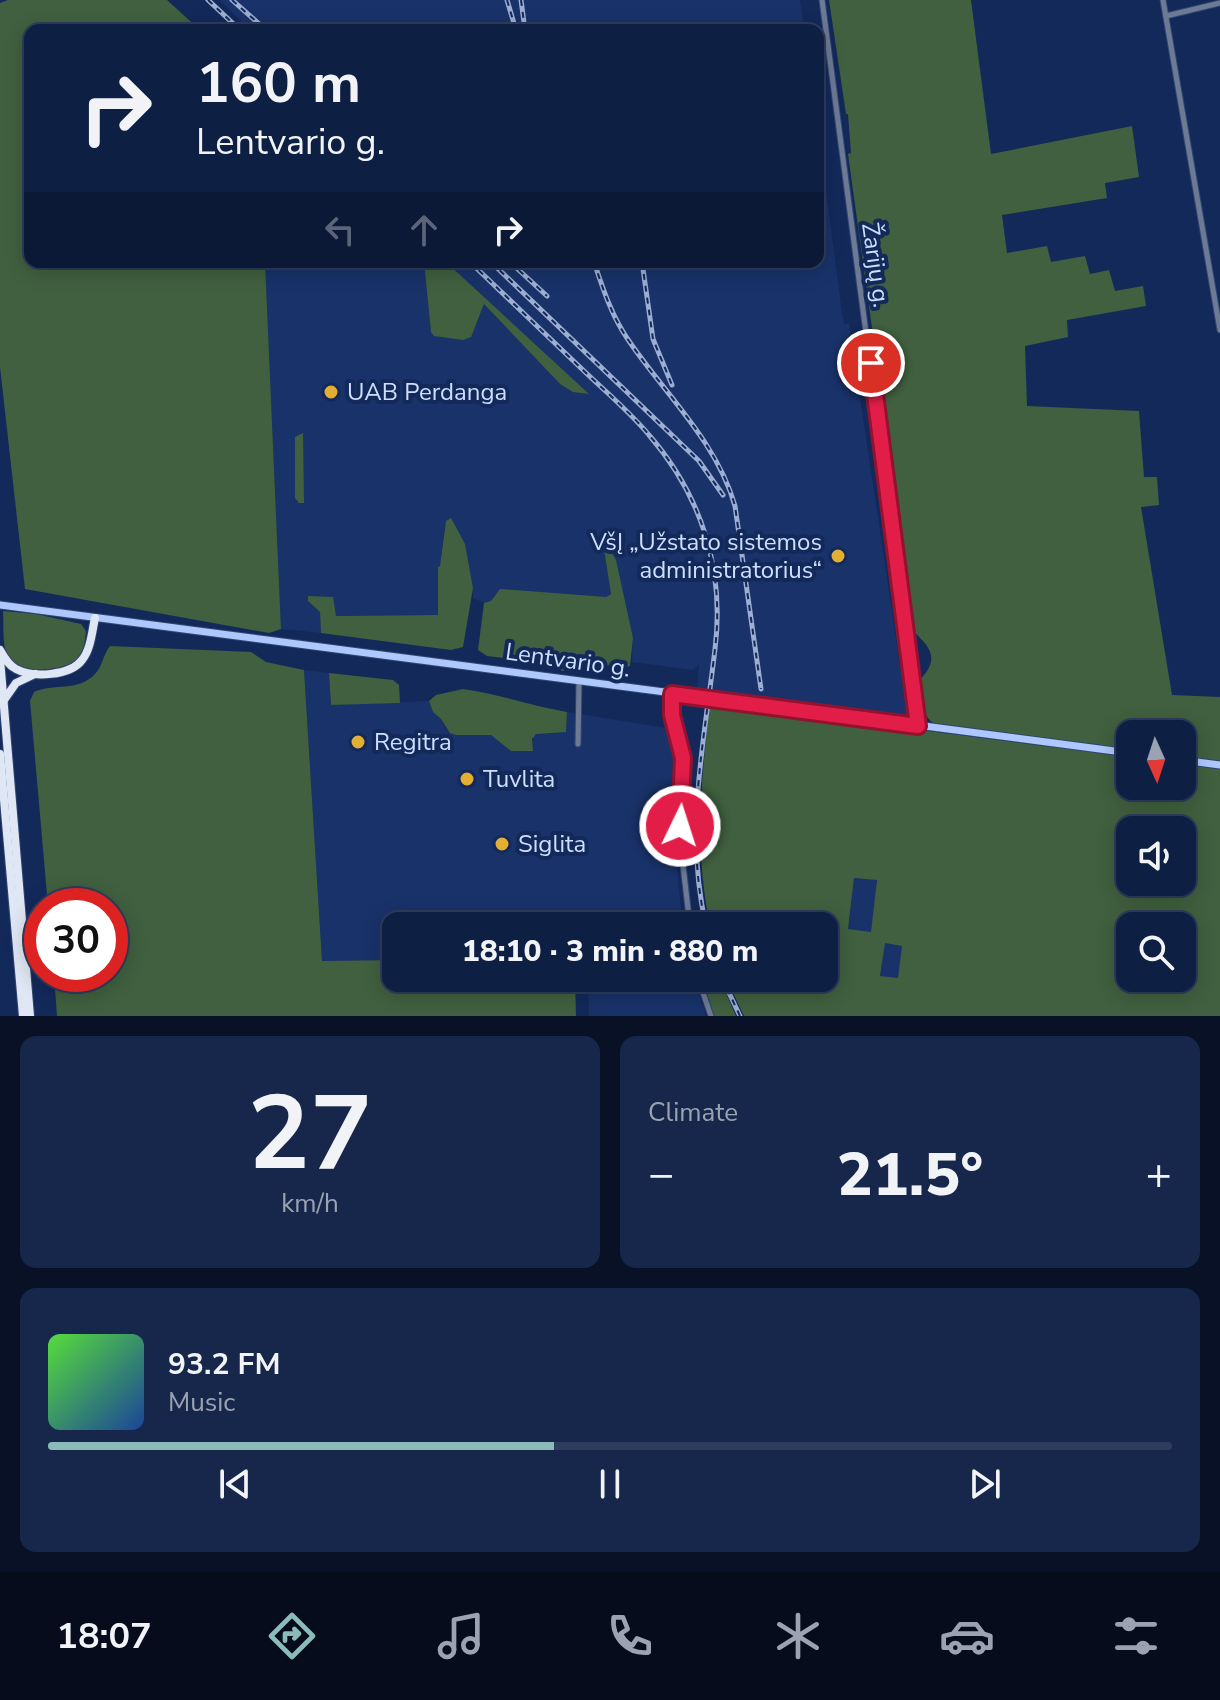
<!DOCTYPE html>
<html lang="en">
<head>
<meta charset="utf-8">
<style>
  body { margin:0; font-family:"Nunito Sans",sans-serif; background:#17274b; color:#f1f3f6; height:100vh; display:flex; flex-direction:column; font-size:30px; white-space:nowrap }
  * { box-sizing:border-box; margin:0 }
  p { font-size:26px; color:#9ba2b2 }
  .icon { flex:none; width:44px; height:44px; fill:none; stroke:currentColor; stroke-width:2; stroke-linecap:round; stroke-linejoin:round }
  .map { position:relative; height:1016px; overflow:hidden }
  .side { display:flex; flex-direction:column; gap:20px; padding:20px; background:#081125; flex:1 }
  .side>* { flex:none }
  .banner { position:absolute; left:24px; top:24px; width:800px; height:244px; border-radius:16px; box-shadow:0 4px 20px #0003,0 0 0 2px #2e3d5d; background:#0e1f44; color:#f1f3f6; overflow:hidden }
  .needle { width:52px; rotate:177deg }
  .buttons { position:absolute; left:1116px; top:720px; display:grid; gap:16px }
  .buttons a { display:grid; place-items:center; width:80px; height:80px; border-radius:16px; background:#0e1f44; box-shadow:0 4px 20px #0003,0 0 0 2px #2e3d5d; font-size:40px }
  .speed { position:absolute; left:24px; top:888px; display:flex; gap:16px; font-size:40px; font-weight:700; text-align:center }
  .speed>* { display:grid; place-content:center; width:104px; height:104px; border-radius:50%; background:#0e1f44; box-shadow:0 4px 20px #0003,0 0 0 2px #2e3d5d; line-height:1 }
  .speed .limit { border:12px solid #d22; background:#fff; color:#111 }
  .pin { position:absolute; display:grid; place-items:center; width:68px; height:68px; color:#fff; margin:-34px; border:4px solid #fff; border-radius:50%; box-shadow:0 2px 8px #0007 }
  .me { position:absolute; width:88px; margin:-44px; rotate:4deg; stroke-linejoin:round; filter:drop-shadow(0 0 6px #0008) }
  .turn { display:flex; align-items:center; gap:28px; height:168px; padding:0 40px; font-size:36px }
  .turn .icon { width:104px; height:104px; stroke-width:2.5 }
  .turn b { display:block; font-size:56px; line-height:68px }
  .lanes { display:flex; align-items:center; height:76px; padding:0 40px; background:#0003; justify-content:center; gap:40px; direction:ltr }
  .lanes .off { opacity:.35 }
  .big { font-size:60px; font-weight:800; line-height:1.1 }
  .side .card { flex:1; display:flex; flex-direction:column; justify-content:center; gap:12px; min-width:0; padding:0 28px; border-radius:16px; background:#17274b }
  .side .dial { align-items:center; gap:0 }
  .dial b { font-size:104px; line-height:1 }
  .song { display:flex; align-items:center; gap:24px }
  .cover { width:96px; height:96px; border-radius:12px; background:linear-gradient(135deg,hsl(110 70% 55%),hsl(220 70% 35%)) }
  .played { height:8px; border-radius:4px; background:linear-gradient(90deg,#8bbbb9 45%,#2e3d5d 45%) }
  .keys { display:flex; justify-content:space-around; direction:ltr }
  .heat { display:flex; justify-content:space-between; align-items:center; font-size:44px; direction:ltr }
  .side .tiles { flex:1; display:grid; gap:20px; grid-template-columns:1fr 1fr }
  .card:last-child { grid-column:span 2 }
  .trip { position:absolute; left:382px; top:912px; width:456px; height:80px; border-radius:16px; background:#0e1f44; box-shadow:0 4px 20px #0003,0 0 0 2px #2e3d5d; font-weight:800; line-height:80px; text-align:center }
  .tab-bar { display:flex; height:128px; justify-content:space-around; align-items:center; background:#060c1b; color:#9ba2b2 }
  .tab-bar .icon { width:56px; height:56px }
  .tab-bar .selected { color:#8bbbb9 }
  .tab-bar b { font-size:36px; color:#f1f3f6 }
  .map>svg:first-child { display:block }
  .built { fill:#193269 }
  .green { fill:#40603f; fill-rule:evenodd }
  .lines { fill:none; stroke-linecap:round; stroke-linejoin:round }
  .minor-casing { stroke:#314674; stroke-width:7 }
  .major-casing { stroke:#314674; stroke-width:9 }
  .highway-casing { stroke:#314674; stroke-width:10 }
  .minor { stroke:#6d7a94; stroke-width:5 }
  .major { stroke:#aec8fd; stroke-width:7 }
  .highway { stroke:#e0e7f4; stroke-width:8 }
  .rail-casing { stroke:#9caed2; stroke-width:5 }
  .rail { stroke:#13295a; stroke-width:2; stroke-dasharray:6; stroke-linecap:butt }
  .route-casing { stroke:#92132f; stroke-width:20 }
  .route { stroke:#e11d48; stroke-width:14 }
  .poi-dot { fill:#e3ae34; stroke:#13295a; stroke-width:3 }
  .labels { text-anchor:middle; stroke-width:8; stroke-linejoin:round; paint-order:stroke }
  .street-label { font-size:24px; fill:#cedefd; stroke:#13295a }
  .poi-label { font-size:24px; fill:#cedefd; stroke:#13295a; text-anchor:start }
</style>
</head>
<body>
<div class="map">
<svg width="1220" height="1016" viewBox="0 0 1220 1016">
  <rect width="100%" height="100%" fill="#13295a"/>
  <!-- built -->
  <g class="built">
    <polygon points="220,0 800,0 804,30 250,30"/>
    <polygon points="818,131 842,313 844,324 849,324 908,718 697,690 699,664 693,670 632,662 633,638 603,539 611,594 606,597 484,603 473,598 473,587 446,521 440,567 438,568 438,615 336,616 308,601 320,612 321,633 281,629 265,262 424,262 431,331 477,322 484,304 560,384 587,394 446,262 818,262"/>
    <polygon points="304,670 329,673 331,705 429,701 433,711 441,719 446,728 456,735 491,735 511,751 532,751 533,736 540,732 566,732 567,712 672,729 674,737 671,811 683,926 396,926 396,960 322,961"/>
    <polygon points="854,877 877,880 872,932 848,930"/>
    <polygon points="884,943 902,946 898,979 880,976"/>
    <polygon points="588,978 694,978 706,1016 589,1016"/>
  </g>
  <!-- green -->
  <g class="green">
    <polygon points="8,0 167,0 200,30 30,30 30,262 265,262 281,629 269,633 25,589 0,367 0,3"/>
    <path d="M829 0H971L991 154 1132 126 1139 177 1105 183 1107 198 1002 215 1007 253 1047 246 1051 262 1085 256 1090 274 1109 270 1115 291 1143 286 1146 306 1067 320 1068 337 1025 346 1027 406 1139 411 1144 477H1157L1159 505 1141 507 1172 695 1220 697V761L1182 756V734H1130V749L933 723C920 713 922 695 920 680 939 659 932 649 914 632L848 154 851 153 848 114H846Z"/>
    <polygon points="424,262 446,262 589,394 573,392 560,384 484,304 471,337 463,340 434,336 431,332"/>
    <polygon points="303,433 304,503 299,503 295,498 295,437"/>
    <polygon points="451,518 465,544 473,588 463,647 451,650 321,633 320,612 308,601 308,596 333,597 336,616 438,615 438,567 440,566 446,521"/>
    <path d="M602 536 616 560 633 638 630 666C616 671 608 667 597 658H584L563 671 528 661 487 656 478 650 484 603 491 601 500 589 606 597 611 594Z"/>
    <path d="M3 611 36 614 81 624 86 631C85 641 84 653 76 660 62 672 15 675 7 655 2 643 4 624 3 611Z"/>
    <path d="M110 646 251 652 266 662 304 670 322 961 396 960V978H575L576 1016H57L54 974H110V906H48L30 701 34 692C53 683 79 692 95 674 103 666 103 654 110 646Z"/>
    <polygon points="329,673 393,680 399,685 400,703 331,705"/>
    <path d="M463 689C499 694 531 706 567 712L566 732 536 734 532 739 533 751H511L491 735H456L450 733 441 719 433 712 429 701 436 695Z"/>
    <path d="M710 703 1130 757V786H1182V764L1220 769V1016H744L726 978H824V926H710C694 847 701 782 710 703ZM1130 830H1182V882H1130ZM854 878 877 880 871 932 848 929ZM1130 926H1182V978H1130ZM885 943 902 946 898 978 880 976Z"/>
    <polygon points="702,978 719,978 736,1016 714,1016"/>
  </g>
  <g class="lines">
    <defs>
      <g id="minor">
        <polyline points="822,0 918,726"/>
        <polyline points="1163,0 1220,330"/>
        <polyline points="1166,16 1220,3"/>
        <polyline points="672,694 672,715 683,758 680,839 690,926"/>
        <polyline points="578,744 579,682"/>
        <polyline points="698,978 711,1016"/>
      </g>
      <g id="major">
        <polyline points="0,605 1130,753"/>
        <polyline points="1182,760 1220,765"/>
      </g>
      <g id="highway">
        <path d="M0 650C4 657 8 665 16 669 33 678 70 676 82 660 91 649 92 631 95 618"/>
        <polyline points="0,659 30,1016"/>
        <polyline points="4,700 16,683 35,674"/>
        <polyline points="0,754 23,1016"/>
      </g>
    </defs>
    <!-- minor casing -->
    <use href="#minor" class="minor-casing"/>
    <!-- major casing -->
    <use href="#major" class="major-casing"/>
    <!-- highway casing -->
    <use href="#highway" class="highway-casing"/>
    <!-- minor -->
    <use href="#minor" class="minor"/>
    <!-- major -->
    <use href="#major" class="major"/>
    <!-- highway -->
    <use href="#highway" class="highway"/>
    <defs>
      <g id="rail">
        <polyline points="208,0 240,30"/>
        <polyline points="232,0 266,30"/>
        <polyline points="507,0 516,30"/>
        <polyline points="521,0 525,30"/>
        <path d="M470 262C508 298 546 335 584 371 606 392 630 412 649 435 701 495 725 569 715 649 704 744 684 830 706 926"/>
        <polyline points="491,262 699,461 723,495"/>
        <polyline points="510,262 547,296"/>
        <path d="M594 262C603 289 612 317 629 341 665 394 717 442 735 506L761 689"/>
        <polyline points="642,262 653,339 672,385"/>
        <polyline points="722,978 740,1016"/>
      </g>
    </defs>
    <!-- rail casing -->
    <use href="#rail" class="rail-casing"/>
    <!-- rail -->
    <use href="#rail" class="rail"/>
  </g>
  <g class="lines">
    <defs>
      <polyline id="route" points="680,826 683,758 672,715 672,694 918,726 871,363"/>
    </defs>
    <!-- route casing -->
    <use href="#route" class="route-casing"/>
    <!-- route -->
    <use href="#route" class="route"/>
  </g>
  <!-- markers -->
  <g class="poi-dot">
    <circle cx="331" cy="392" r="8"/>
    <circle cx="838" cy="556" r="8"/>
    <circle cx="358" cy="742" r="8"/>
    <circle cx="467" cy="779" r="8"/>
    <circle cx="502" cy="844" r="8"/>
  </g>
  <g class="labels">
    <!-- street labels -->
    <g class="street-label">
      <text transform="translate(876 265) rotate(82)" y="8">Žarijų g.</text>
      <text transform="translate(568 660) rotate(8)" y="8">Lentvario g.</text>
    </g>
    <!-- poi labels -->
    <g class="poi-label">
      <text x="347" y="400">UAB Perdanga</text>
      <text x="822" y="550" text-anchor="end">VšĮ „Užstato sistemos<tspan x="822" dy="28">administratorius“</tspan></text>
      <text x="374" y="750">Regitra</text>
      <text x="483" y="787">Tuvlita</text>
      <text x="518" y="852">Siglita</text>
    </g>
  </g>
</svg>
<div class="buttons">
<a><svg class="needle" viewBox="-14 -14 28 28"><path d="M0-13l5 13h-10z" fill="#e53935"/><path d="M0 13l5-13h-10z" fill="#9ba2b2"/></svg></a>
<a><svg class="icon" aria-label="sound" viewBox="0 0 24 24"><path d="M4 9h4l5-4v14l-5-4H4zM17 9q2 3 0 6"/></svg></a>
<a><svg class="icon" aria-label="search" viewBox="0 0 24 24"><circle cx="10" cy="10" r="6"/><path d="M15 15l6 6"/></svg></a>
</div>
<div class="speed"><div class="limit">30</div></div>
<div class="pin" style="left:871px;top:363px;background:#d93025"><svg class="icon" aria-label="arrive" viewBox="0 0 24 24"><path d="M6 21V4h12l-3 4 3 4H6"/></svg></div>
<svg class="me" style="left:680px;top:826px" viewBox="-20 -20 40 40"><circle r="17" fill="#e11d48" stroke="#fff" stroke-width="3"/><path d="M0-11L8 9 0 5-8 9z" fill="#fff"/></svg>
<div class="trip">18:10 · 3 min · 880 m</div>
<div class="banner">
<div class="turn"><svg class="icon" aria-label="right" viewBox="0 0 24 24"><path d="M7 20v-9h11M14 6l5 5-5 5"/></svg><div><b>160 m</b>Lentvario g.</div></div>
<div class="lanes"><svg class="icon off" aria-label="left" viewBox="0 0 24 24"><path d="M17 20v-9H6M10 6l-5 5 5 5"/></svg><svg class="icon off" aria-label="ahead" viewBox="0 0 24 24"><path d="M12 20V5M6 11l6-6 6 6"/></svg><svg class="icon" aria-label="right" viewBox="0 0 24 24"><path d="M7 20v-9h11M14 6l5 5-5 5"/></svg></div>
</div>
</div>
<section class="side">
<div class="tiles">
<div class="card dial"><b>27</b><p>km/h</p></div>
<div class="card"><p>Climate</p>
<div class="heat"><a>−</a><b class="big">21.5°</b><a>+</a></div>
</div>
<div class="card">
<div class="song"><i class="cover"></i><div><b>93.2 FM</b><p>Music</p></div></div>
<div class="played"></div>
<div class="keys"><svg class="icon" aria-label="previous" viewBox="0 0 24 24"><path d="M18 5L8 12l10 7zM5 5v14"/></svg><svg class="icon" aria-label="pause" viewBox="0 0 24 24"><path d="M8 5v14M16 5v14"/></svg><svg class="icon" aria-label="next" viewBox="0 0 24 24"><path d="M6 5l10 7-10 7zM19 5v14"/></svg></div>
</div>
</div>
</section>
<nav class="tab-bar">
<b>18:07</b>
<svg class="icon selected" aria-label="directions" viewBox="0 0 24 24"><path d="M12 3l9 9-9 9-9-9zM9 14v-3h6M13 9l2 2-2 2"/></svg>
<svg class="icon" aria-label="music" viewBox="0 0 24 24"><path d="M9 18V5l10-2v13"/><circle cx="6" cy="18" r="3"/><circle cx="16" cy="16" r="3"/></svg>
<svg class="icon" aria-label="phone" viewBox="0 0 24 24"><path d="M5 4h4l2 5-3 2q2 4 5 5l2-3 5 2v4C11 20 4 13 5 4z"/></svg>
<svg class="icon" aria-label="climate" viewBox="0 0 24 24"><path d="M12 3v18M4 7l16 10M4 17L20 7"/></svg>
<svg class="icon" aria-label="car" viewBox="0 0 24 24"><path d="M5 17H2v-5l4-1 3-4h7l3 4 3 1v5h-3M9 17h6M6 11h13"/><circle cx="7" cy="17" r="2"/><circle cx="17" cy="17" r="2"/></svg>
<svg class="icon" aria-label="filters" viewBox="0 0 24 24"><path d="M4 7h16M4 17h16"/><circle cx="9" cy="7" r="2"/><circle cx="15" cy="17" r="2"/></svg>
</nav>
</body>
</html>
